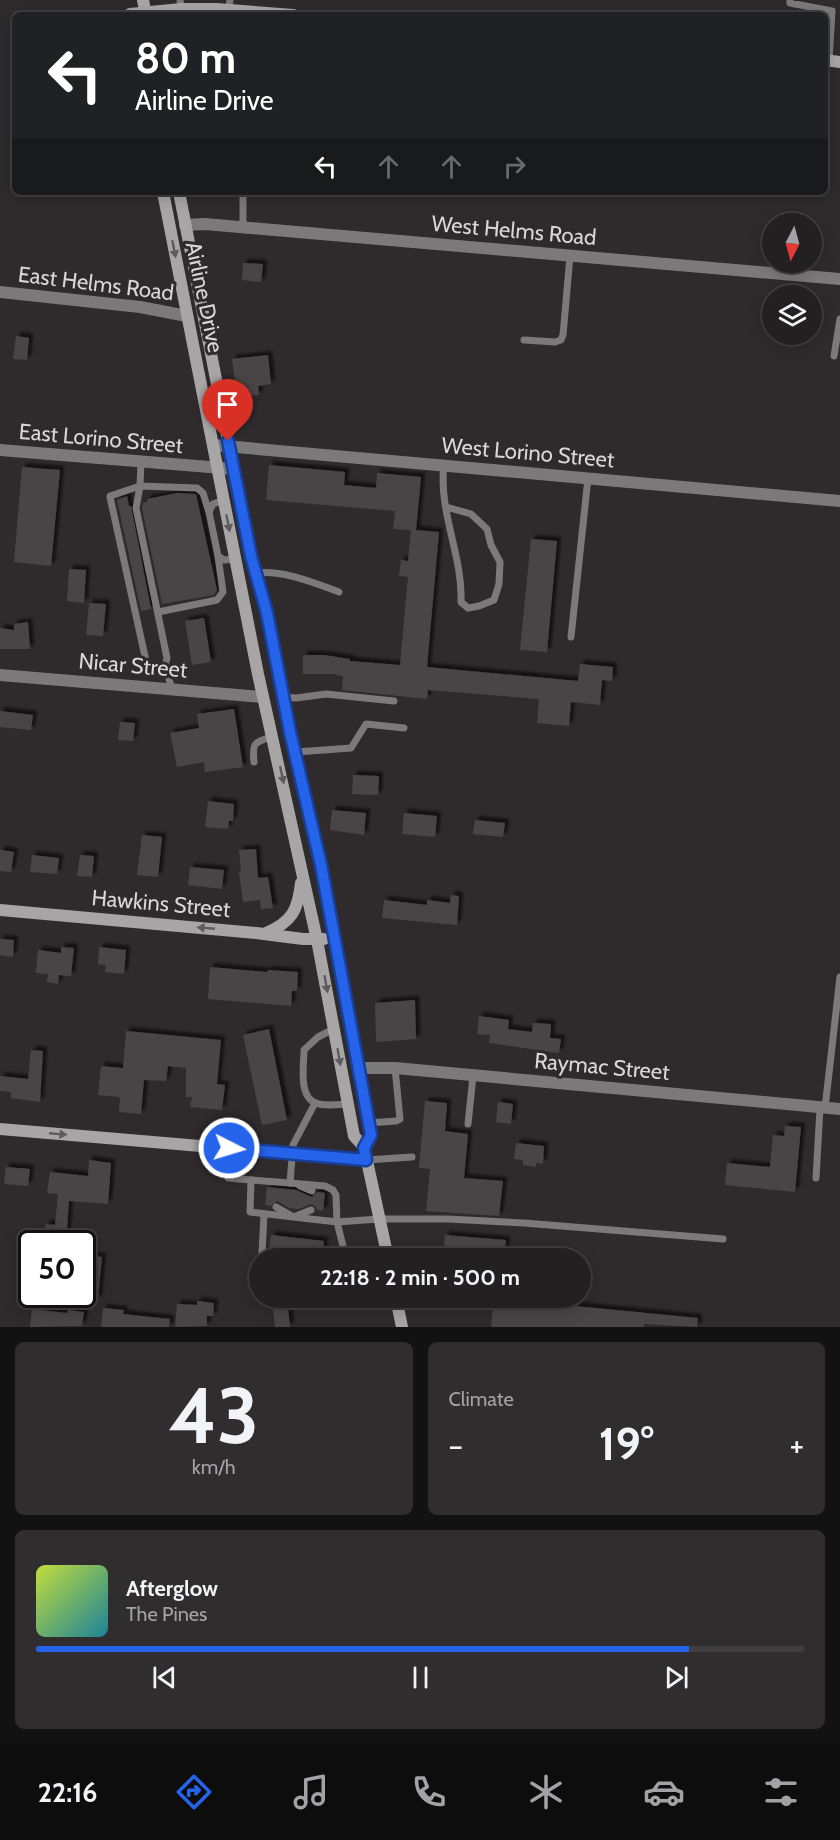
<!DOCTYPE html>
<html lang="en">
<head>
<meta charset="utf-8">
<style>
  body { margin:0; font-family:Cabin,sans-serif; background:#2f2d2e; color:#f1f3f6; height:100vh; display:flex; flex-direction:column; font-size:22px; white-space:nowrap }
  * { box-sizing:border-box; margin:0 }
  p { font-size:20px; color:#a3a3a5 }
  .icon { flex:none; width:33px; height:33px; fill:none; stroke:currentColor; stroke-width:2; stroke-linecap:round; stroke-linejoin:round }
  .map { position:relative; height:1327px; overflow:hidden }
  .details { display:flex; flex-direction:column; gap:15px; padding:15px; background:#131212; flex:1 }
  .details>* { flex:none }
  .top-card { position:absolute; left:12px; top:12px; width:816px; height:183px; border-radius:9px; box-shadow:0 3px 15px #0003,0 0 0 2px #403e3f; background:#202124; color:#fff; overflow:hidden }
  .needle { width:39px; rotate:186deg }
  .fabs { position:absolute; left:762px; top:213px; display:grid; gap:12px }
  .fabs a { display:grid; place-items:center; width:60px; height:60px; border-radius:50%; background:#232021; box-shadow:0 3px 15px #0003,0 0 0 2px #403e3f; font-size:30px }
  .speed { position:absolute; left:18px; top:1230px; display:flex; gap:12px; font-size:30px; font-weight:700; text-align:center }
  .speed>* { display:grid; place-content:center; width:78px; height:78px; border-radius:50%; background:#232021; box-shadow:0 3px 15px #0003,0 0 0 2px #403e3f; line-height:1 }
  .speed .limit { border:3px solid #111; border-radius:9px; background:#fff; color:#111 }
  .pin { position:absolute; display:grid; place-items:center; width:51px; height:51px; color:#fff; margin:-62px -26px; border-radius:50% 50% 50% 0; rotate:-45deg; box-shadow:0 0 6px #0007 }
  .pin .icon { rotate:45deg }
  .me { position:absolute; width:66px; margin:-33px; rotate:95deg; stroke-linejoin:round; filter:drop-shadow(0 0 4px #0008) }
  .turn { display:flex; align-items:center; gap:21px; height:126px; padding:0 24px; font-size:27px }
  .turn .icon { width:78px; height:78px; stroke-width:2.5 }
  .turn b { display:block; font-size:42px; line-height:51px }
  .lanes { display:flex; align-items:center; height:57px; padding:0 24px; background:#0003; justify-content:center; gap:30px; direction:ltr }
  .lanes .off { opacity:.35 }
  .big { font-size:45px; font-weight:700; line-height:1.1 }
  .details .tile { flex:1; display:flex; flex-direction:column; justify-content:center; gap:9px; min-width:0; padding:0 21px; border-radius:9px; background:#2f2d2e }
  .details .dial { align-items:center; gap:0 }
  .dial b { font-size:78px; line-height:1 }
  .song { display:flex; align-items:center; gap:18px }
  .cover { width:72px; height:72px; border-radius:9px; background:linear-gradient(135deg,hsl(70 70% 55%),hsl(190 70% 35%)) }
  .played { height:6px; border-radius:3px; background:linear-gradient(90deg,#2563eb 85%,#403e3f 85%) }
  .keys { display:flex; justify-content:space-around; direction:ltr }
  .heat { display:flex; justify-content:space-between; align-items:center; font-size:33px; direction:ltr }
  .details .tiles { flex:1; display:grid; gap:15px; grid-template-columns:1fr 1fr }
  .tile:last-child { grid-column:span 2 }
  .trip { position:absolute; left:249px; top:1248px; width:342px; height:60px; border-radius:30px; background:#232021; box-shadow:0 3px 15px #0003,0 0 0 2px #403e3f; font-weight:700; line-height:60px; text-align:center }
  .dock { display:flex; height:96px; justify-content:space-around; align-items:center; background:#0e0d0d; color:#a3a3a5 }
  .dock .icon { width:42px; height:42px }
  .dock .selected { color:#2563eb }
  .dock b { font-size:27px; color:#f1f3f6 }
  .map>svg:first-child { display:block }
  .building { fill:#4a4547; filter:url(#shadow) }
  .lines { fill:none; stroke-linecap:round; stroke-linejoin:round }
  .service { stroke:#7b797a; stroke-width:7 }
  .minor { stroke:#7b797a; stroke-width:12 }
  .tertiary { stroke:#7b797a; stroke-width:12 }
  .secondary { stroke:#a8a5a6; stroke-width:12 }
  .oneway { fill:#5f5b5d }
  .route-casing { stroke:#184099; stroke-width:15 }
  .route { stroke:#2563eb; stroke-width:10 }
  .labels { text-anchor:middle; stroke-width:6; stroke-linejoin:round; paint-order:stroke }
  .street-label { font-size:22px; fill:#dad7d8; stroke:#2f2a2c }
</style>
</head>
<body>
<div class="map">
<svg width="840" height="1327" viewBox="0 0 840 1327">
  <defs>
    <filter id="shadow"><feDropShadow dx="4" dy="-4" stdDeviation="1.5" flood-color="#0009"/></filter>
  </defs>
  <rect width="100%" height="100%" fill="#2f2a2c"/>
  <!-- building -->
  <g class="building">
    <polygon points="243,263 263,264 261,282 242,280"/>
    <polygon points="16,336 29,338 27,360 13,359"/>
    <polygon points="268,355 271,384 258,386 259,395 237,397 232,359"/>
    <polygon points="269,465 345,472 344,485 376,488 377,473 421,477 416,530 439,532 427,667 578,681 580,664 613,667 612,681 602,680 600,705 571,702 569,726 537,723 539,699 428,690 427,699 342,690 343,676 335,675 336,674 303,674 303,655 324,655 350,659 350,661 400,665 408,577 399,576 401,560 408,561 411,530 393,529 395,511 266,500"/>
    <polygon points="22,467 60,470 51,566 14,562"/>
    <polygon points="177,493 196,494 217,590 214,595 162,604 142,508 143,503 147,502 147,499"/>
    <polygon points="127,496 129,506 131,506 151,609 141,611 117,500"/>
    <polygon points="531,539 557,541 547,652 520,650"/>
    <polygon points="69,569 86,570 84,603 67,601"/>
    <polygon points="89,603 106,604 103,636 86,635"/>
    <polygon points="204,618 211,662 192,665 185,621"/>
    <polygon points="28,622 30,649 0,649 0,628 14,630 14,624"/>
    <polygon points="234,709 243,767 205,772 204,762 177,767 170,733 199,728 197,714"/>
    <polygon points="0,711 33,715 31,730 0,727"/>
    <polygon points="120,722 135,723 133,741 118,740"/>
    <polygon points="353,775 379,776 378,795 352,794"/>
    <polygon points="208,801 234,804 233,821 229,821 228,829 205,827"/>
    <polygon points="332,810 366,813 364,835 330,830"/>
    <polygon points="404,813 437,816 435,837 402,834"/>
    <polygon points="475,820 505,823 503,837 473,834"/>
    <polygon points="142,835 162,837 158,877 137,875"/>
    <polygon points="256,849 258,878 268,877 273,908 261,909 260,900 243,902 239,872 241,872 239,850"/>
    <polygon points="0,850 14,852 11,872 0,871"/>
    <polygon points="32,855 59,858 57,874 30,872"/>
    <polygon points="80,855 94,856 92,877 77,876"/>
    <polygon points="190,867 224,870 222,889 188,885"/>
    <polygon points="451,895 459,896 457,925 382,918 384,900 427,905 427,900 450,903"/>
    <polygon points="0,939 14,940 13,957 0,955"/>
    <polygon points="61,947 74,948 71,976 59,975 58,984 47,982 48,974 36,973 38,950 61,953"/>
    <polygon points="99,947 126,950 124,974 105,972 106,965 98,964"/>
    <polygon points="210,967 267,972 268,970 298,972 297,991 292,991 291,1006 208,999"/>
    <polygon points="415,1000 416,1039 376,1042 375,1003"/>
    <polygon points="479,1016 509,1020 508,1029 532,1032 533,1023 551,1024 550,1038 561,1039 559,1053 489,1043 490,1035 477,1034"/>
    <polygon points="269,1029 287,1120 262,1125 243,1035"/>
    <polygon points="126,1031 221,1040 217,1084 225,1085 222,1110 190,1107 192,1097 186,1097 186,1068 168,1066 166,1081 144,1080 141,1114 119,1112 120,1097 98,1095 101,1066 123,1068"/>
    <polygon points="31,1050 43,1051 40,1102 11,1098 11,1092 0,1091 0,1076 28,1079"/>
    <polygon points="425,1101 447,1103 445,1131 468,1134 464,1178 503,1181 499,1216 426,1211 430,1169 419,1168"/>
    <polygon points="498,1102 513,1104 511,1124 496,1122"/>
    <polygon points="785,1126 801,1127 795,1192 725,1185 727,1163 770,1167 773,1135 784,1136"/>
    <polygon points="516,1143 544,1146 543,1164 536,1163 536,1167 523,1165 523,1160 514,1159"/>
    <polygon points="89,1160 111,1163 108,1204 69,1201 66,1243 44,1241 46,1224 55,1225 58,1194 47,1193 50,1172 88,1176"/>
    <polygon points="6,1167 30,1169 28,1186 4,1184"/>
    <polygon points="267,1187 296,1190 312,1197 317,1192 325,1193 323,1211 317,1210 315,1206 311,1204 299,1209 289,1208 277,1201 271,1206 265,1205"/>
    <polygon points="271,1235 324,1241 322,1258 268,1258"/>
    <polygon points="445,1235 506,1240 504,1257 478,1255 477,1258 443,1258"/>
    <polygon points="93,1256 102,1257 98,1299 89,1298"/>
    <polygon points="276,1298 287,1298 290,1327 275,1327 273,1307 276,1307"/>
    <polygon points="494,1298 698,1318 697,1327 644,1324 644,1327 491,1327"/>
    <polygon points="197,1301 214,1303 213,1316 207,1316 207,1326 175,1327 177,1304 197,1305"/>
    <polygon points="103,1308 124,1310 123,1314 170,1319 169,1327 101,1327"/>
    <polygon points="32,1309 67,1313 68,1310 84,1312 82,1326 30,1327"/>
  </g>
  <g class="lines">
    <!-- service -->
    <g class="service">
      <polyline points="180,0 182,15"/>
      <polyline points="790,0 790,3 832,11 829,61"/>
      <polyline points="228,13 230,0"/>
      <polyline points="243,228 243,192"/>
      <polyline points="524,340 555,342 561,340 563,335 570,256"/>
      <polyline points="834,356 840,319"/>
      <polyline points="141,462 140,486 110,496 110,497 146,661 154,668 165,666"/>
      <path d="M444 465C438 511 463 556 461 602L468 608 479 606 494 600 499 584 500 562 491 545 487 529 471 514 446 507"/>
      <polyline points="224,500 213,504 209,512 218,556 224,560 236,559"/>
      <path d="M255 573C284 570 312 582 339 592"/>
      <polyline points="158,612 217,600 223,592 218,556"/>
      <polyline points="571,637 588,478"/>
      <polyline points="172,689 165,666 167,658 136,508 140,486 197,488 203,493 209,512"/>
      <polyline points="283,697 296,698 326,694 394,701"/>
      <polyline points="296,752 351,748 366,724 404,728"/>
      <path d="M254 762C252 742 254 743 273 736"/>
      <path d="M334 1029 318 1037 304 1050C304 1065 298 1097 316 1103 325 1107 340 1104 349 1104"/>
      <polyline points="825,1108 840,977"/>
      <polyline points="369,1123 396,1121 400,1119 395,1068"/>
      <polyline points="468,1124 473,1076"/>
      <polyline points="229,1148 228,1178 251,1180 250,1212 337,1222 379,1219 448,1219 524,1223 723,1239"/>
      <polyline points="366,1160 412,1157"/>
      <polyline points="816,1178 820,1108"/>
      <polyline points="251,1180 290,1183 293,1145 315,1103"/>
      <polyline points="290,1183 325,1186 333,1190 336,1195 337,1222 346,1258"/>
      <polyline points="300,1186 312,1191"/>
      <polyline points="276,1207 292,1216"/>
      <polyline points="296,1216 311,1210"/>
      <polyline points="262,1253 264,1214"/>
    </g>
    <!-- minor -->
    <g class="minor">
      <polyline points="185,225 205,224 840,279"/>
      <polyline points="213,445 840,501"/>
      <polyline points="0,450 234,469"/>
      <polyline points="0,675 263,697"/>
      <polyline points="359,1068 395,1068 840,1109"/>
    </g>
    <!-- tertiary -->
    <polyline class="tertiary" points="0,292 140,307 187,316"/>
    <!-- secondary -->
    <g class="secondary">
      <polyline points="143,0 146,15"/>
      <polyline points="130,14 181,9 216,9 293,15"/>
      <polyline points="825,60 840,62"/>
      <polyline points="163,192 258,674 317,940 354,1136 364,1147 388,1258"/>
      <polyline points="179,192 251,556 267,613 290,732 321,865 371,1135 364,1147"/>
      <polyline points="0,910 256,933 303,939 324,939"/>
      <path d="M266 933C292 922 298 910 301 883"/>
      <polyline points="0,1129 366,1160"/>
      <polyline points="396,1298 402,1327"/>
    </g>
  </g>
  <!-- one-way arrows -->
  <defs><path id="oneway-solid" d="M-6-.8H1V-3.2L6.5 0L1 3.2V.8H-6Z" transform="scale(1.5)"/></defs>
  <g class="oneway">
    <use href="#oneway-solid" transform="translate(174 249) rotate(79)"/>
    <use href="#oneway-solid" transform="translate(228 523) rotate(79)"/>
    <use href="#oneway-solid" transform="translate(282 775) rotate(78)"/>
    <use href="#oneway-solid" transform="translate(206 928) rotate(-175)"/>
    <use href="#oneway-solid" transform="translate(326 984) rotate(80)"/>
    <use href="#oneway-solid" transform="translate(339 1057) rotate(80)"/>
    <use href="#oneway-solid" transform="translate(58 1134) rotate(5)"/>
  </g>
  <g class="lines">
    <defs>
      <polyline id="route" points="228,441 251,556 267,613 290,732 321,865 371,1135 364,1148 366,1160 229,1148"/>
    </defs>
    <!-- route casing -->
    <use href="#route" class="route-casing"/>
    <!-- route -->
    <use href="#route" class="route"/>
  </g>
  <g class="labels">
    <!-- street labels -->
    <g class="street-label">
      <text transform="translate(514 230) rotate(5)" y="8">West Helms Road</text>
      <text transform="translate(96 283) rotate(7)" y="8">East Helms Road</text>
      <text transform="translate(205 297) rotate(78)" y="8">Airline Drive</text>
      <text transform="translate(101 438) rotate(5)" y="8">East Lorino Street</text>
      <text transform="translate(528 452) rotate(5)" y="8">West Lorino Street</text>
      <text transform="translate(133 665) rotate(5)" y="8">Nicar Street</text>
      <text transform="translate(161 903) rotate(5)" y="8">Hawkins Street</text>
      <text transform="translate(602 1066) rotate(5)" y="8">Raymac Street</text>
    </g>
  </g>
</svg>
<div class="fabs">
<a><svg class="needle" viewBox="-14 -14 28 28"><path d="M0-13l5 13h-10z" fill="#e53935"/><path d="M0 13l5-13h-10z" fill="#a3a3a5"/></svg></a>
<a><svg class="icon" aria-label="layers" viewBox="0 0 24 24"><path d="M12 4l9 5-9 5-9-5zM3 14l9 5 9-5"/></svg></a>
</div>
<div class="speed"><div class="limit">50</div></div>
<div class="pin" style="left:228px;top:441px;background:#d93025"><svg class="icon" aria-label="arrive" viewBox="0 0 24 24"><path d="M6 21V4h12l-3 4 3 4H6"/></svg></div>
<svg class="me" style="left:229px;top:1148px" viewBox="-20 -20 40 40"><circle r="17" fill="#2563eb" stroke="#fff" stroke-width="3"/><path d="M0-11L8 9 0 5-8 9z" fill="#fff"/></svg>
<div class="trip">22:18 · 2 min · 500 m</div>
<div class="top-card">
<div class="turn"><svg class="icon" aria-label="left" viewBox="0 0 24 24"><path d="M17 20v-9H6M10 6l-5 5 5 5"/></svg><div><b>80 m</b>Airline Drive</div></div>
<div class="lanes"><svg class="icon" aria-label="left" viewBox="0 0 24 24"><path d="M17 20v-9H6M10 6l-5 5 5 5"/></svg><svg class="icon off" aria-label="ahead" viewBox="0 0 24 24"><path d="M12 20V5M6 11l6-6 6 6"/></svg><svg class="icon off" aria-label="ahead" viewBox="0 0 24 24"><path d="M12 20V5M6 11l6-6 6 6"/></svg><svg class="icon off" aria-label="right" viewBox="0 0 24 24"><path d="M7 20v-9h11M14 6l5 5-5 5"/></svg></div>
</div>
</div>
<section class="details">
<div class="tiles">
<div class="tile dial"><b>43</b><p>km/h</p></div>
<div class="tile"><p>Climate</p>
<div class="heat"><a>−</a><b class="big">19°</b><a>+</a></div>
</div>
<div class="tile">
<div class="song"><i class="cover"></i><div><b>Afterglow</b><p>The Pines</p></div></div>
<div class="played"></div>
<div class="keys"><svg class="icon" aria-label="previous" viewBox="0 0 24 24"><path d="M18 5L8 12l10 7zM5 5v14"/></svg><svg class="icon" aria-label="pause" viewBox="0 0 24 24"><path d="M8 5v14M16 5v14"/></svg><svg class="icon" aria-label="next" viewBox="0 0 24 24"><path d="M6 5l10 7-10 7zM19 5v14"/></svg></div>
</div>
</div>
</section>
<nav class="dock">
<b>22:16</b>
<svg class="icon selected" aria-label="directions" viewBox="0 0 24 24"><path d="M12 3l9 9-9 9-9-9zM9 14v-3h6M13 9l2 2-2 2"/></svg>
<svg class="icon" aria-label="music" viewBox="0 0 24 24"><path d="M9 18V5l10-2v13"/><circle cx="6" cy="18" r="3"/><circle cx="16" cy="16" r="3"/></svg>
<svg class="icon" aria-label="phone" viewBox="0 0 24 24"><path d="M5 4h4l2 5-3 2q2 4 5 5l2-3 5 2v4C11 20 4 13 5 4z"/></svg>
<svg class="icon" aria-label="climate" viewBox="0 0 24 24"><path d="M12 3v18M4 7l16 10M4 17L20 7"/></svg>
<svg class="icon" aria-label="car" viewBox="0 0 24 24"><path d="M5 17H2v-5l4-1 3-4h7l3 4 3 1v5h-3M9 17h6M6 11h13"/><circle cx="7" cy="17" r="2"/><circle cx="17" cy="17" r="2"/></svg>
<svg class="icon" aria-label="filters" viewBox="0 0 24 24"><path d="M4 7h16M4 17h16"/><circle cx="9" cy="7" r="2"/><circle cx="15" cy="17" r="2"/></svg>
</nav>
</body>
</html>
